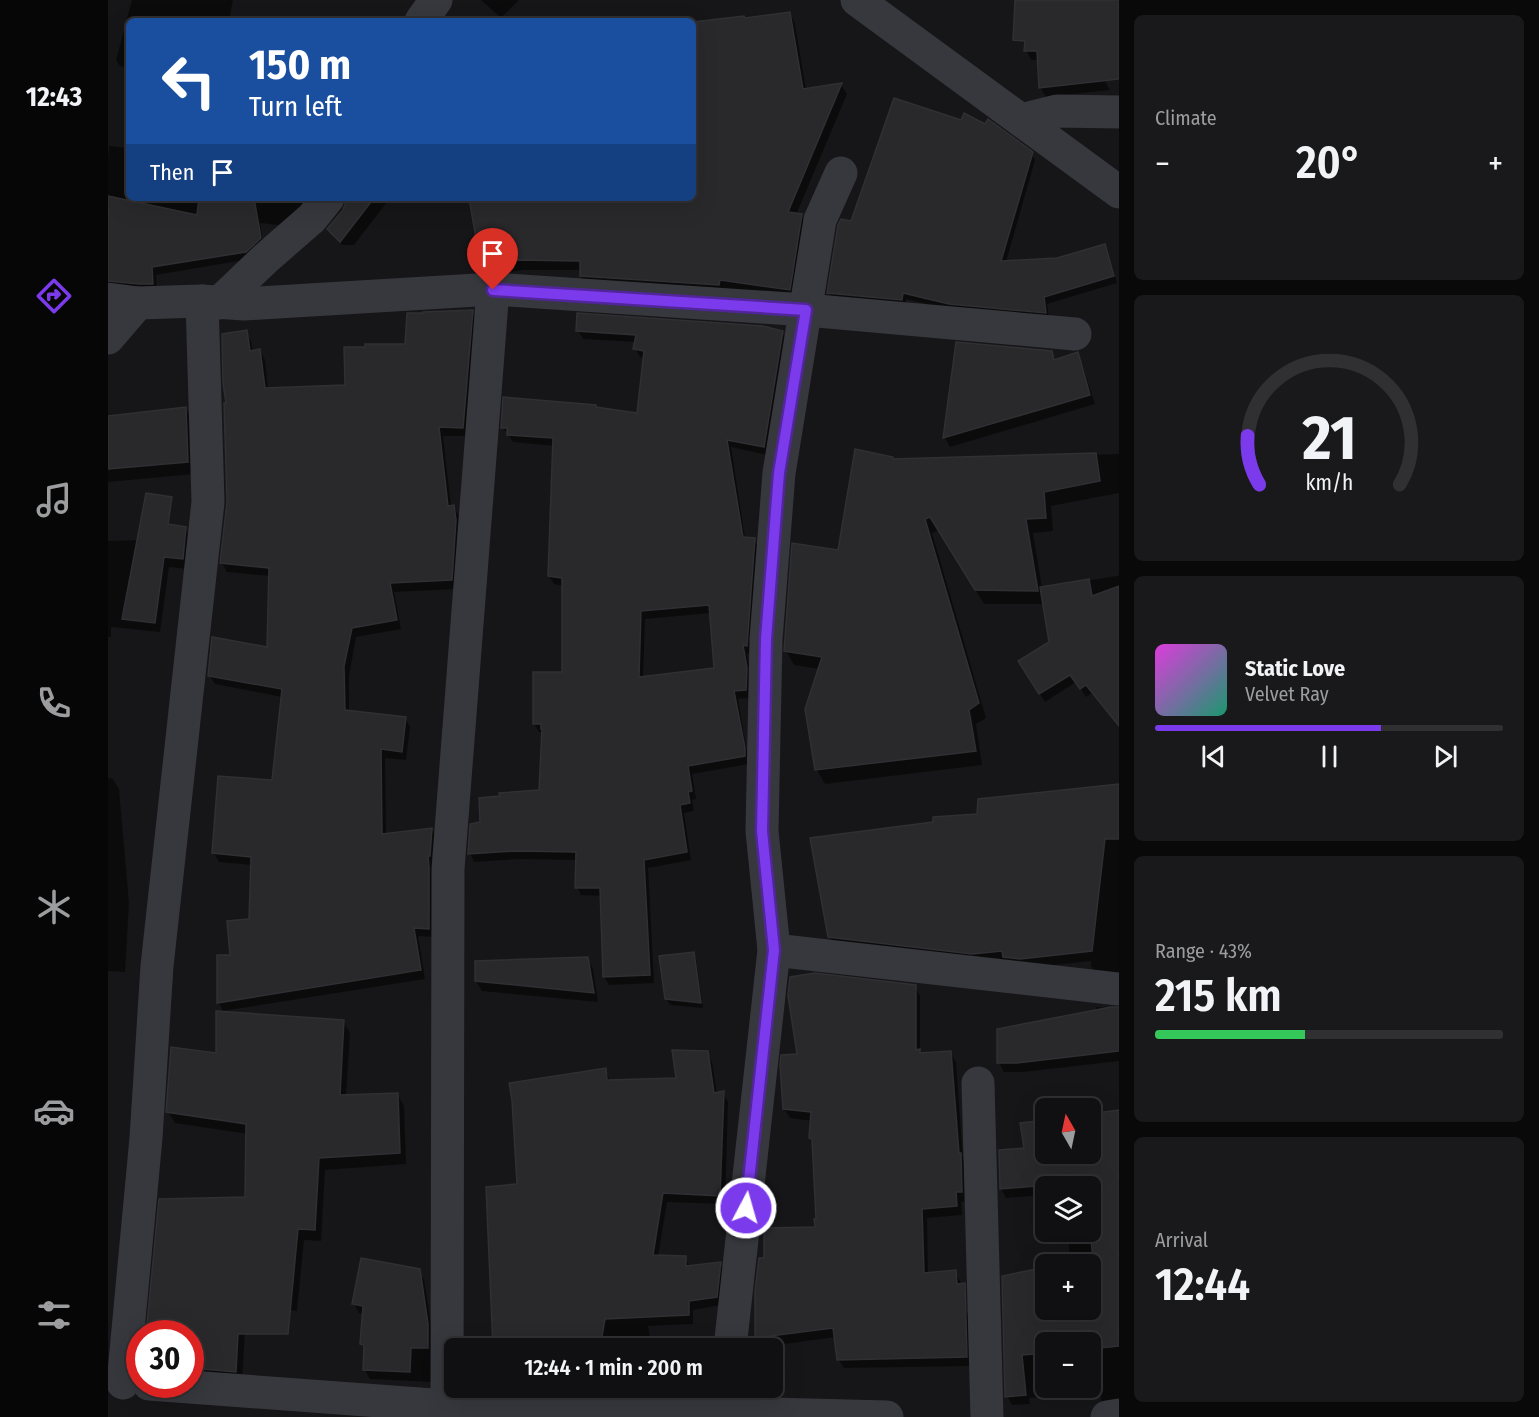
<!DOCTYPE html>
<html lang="en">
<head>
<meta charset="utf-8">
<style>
  body { margin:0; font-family:"Fira Sans Condensed",sans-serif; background:#19191b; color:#f1f3f6; height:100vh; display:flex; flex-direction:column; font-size:22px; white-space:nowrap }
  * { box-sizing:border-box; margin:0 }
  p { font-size:20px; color:#9c9d9f }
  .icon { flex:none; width:33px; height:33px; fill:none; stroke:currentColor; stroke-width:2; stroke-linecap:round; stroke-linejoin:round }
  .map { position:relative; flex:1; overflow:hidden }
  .panel { display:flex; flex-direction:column; gap:15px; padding:15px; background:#09090a; width:420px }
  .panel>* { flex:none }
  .top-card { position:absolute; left:18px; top:18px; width:570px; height:183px; border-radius:9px; box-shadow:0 6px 24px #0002,0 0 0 2px #303032; background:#1a4fa0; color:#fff; overflow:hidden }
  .needle { width:39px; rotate:351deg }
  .tools { position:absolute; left:927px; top:1098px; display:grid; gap:12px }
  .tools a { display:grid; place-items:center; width:66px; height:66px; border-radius:9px; background:#101012; box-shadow:0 6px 24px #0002,0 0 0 2px #303032; font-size:30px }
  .speed { position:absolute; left:18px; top:1320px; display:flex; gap:12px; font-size:30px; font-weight:700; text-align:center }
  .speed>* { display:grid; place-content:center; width:78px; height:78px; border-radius:50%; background:#101012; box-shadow:0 6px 24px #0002,0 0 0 2px #303032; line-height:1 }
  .speed .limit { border:9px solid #d22; background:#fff; color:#111 }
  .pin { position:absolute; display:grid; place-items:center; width:51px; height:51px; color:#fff; margin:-62px -26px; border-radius:50% 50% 50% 0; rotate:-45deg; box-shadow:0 0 6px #0007 }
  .pin .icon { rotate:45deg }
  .me { position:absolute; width:66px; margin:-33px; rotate:6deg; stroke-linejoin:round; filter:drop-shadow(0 0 4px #0008) }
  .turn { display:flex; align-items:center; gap:21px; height:126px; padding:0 24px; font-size:27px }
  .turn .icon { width:78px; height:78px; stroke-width:2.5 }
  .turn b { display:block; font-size:42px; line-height:51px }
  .then { display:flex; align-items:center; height:57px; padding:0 24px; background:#0003; gap:12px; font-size:22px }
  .big { font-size:45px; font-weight:600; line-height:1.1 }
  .panel .card { flex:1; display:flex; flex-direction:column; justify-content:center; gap:9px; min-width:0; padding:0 21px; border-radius:9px; background:#19191b }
  .panel .dial { align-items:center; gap:0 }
  .dial svg { height:156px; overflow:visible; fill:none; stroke:#303032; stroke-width:7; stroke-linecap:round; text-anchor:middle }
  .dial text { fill:#f1f3f6; stroke:none }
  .song { display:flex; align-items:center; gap:18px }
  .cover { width:72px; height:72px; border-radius:9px; background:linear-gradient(135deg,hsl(300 70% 55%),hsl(160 70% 35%)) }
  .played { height:6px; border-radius:3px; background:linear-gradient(90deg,#7c3aed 65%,#303032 65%) }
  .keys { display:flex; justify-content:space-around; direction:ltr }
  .heat { display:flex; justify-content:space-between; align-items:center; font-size:33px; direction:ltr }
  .charge { height:9px; border-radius:4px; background:linear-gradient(90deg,#34c759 43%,#303032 0) }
  .trip { position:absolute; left:336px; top:1338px; width:339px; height:60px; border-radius:9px; background:#101012; box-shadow:0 6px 24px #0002,0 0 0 2px #303032; font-weight:600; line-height:60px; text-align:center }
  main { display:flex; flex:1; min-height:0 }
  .menu { display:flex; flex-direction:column; width:108px; justify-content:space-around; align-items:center; background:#060607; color:#9c9d9f }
  .menu .icon { width:42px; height:42px }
  .menu .selected { color:#7c3aed }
  .menu b { font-size:27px; color:#f1f3f6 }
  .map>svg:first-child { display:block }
  .shadow { fill:#0007; fill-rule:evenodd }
  .building { fill:#29292c; stroke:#303034; stroke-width:1.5; fill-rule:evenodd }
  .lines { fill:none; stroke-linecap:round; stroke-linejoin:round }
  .minor { stroke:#37383d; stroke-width:33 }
  .route-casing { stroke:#51269a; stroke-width:15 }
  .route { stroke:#7c3aed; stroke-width:10 }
</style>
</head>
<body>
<main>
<nav class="menu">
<b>12:43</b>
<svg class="icon selected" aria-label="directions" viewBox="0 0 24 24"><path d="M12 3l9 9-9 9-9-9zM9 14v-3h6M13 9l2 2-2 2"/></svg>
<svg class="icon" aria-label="music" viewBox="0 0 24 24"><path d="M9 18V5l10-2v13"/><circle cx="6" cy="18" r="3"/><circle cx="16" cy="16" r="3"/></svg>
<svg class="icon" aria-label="phone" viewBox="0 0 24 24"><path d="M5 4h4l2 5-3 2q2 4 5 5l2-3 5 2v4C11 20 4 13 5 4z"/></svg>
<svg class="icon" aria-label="climate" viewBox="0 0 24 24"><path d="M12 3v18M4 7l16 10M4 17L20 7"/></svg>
<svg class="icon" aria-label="car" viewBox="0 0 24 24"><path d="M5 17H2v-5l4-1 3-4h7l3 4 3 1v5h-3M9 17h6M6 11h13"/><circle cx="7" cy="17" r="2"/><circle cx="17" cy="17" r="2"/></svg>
<svg class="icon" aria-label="filters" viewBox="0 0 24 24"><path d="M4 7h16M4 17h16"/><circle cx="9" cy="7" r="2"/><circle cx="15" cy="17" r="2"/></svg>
</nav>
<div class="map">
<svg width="1011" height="1417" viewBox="0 0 1011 1417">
  <rect width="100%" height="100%" fill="#161618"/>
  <!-- shadow -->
  <g class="shadow">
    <polygon points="24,0 125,0 121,21 21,21 21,68 12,66 8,60"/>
    <polygon points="373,0 411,0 393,18"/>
    <polygon points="929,0 1011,0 1011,80 997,81 1002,90 938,97 932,87 931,60 923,60 918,50"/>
    <polygon points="682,13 687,24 698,90 733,85 739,94 688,215 693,216 699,226 687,299 479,286 473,276 473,270 415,270 387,274 381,264 380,253 376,254 370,244 362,198 585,198 585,23 637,20"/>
    <polygon points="1,146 21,148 21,198 91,198 84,234 126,198 207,198 180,226 152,223 156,247 142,259 48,275 49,292 0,289 0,160"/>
    <polygon points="923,153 927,160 898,262 949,259 996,246 1000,253 1009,283 939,304 941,319 845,310 798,299 797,306 725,299 721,293 744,222"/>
    <polygon points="240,198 282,198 246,245 234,245 226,237 221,229 236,210"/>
    <polygon points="364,311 369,320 360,436 335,436 343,507 346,507 351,516 353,530 348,589 286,592 293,629 248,637 241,676 241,712 297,718 302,727 298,760 277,758 278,835 324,830 329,838 325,937 310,936 317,979 115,1011 110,1002 124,957 143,921 144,865 111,862 106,853 166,781 174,697 107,684 101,675 161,649 162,576 119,572 114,563 120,502 120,405 138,332 143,341 145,352 152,351 157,360 160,389 238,386 298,345"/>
    <path d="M470 330 674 333 679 341 660 455 623 447 637 538 646 540 651 548 643 654 639 653 643 678 642 698 630 699 641 764 584 774 588 799 584 800 586 811 576 813 583 860 540 868 546 983 501 985 496 977 494 896 473 895 469 887 470 860 413 859 366 862 362 853 373 823 432 792 436 732H431L426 724 456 674V586L446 584 441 576 447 446 405 442 395 428 397 399 531 414 537 358 532 357 527 348 528 342 475 339ZM603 613 608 669 535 678 537 619Z"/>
    <polygon points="850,344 943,352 948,361 969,354 974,364 987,404 842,447 837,438"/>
    <polygon points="78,409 85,421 86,474 0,482 0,417"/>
    <polygon points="1011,454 1011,493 943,506 945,531 925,533 934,588 1009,576 1011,575 1011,700 998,710 984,693 978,697 968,682 937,702 917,670 942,642 936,604 876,604 831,530 824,533 878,718 868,724 874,765 717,784 709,770 712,669 686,665 678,651 731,552 785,460"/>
    <polygon points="77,529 83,539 80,569 61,567 52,632 3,627 3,637 0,637 0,541 30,540"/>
    <polygon points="0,778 5,779 11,789 21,903 17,972 0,971"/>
    <polygon points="1011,786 1011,978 989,976 983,966 983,961 918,968 727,946 722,937 827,823"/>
    <polygon points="585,953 588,959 595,1008 562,1005 558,999"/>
    <polygon points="479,959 485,969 490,1002 374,991 368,981"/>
    <polygon points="807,986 812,996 812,1054 842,1052 848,1062 855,1160 858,1163 859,1201 853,1202 854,1215 819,1218 820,1274 847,1272 852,1281 855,1308 856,1308 862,1317 863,1366 736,1368 730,1359 728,1337 654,1347 648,1338 652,1260 658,1259 708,1229 710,1220 706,1144 702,1138 704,1121 682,1118 676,1109 691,1056"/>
    <polygon points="988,1007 1011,1009 1011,1061 915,1072 896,1072 891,1063 988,1011"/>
    <polygon points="235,1021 242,1033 238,1096 290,1095 296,1106 298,1164 217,1170 213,1241 196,1240 189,1311 182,1310 179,1335 137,1330 134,1383 82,1379 82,1334 139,1199 140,1134 67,1123 60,1112 110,1055"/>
    <polygon points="599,1053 604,1062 609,1094 615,1093 620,1102 617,1204 559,1202 550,1257 577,1257 582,1267 612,1264 617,1272 613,1305 585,1310 585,1324 540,1326 544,1348 387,1348 380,1188 411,1186 497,1069 502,1081 570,1079"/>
    <path d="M1011 1111V1406L998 1409 993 1400 992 1393 921 1398 922 1404 904 1405 899 1396 896 1304 938 1310H982V1264H958H962L960 1232H982V1186H938V1195L898 1198 893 1189 938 1154H982ZM938 1342H982V1388H938Z"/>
    <polygon points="311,1271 316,1280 325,1335 325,1382 262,1379 256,1369 257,1351 254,1344 256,1314 251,1313 246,1304"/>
    <polygon points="494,1388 550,1388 551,1391 527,1394"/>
  </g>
  <!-- building -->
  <g class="building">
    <polygon points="907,0 1011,0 1011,79 931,88 929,51 916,51 917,41 905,40"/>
    <polygon points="682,12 695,89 734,83 680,212 694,214 682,290 612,280 611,285 472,276 472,261 408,260 380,265 376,243 369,244 361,198 585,198 585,22 636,16 637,18"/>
    <polygon points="786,98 853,120 856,113 877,124 880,119 925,152 893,261 949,258 997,244 1006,276 936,297 938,313 841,304 795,293 794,300 719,293 730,225 733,219 743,221"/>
    <polygon points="0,196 89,215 91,198 146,198 153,238 138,252 44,267 45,284 31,284 0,281"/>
    <polygon points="238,198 266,198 232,242 219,229 235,210 238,201"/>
    <polygon points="365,310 355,428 331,427 340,506 346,505 348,520 344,580 282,583 289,620 244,628 236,666 237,710 298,717 294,752 273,749 274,834 324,828 322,856 320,856 321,867 321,929 306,928 313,970 109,1003 109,955 122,955 119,921 141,919 143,857 104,853 110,776 164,780 174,689 100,676 104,637 159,647 161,568 112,563 119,502 116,403 118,403 115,383 114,334 139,330 142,351 152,349 157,388 237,385 236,347 257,347 257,344 297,344 299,313 315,313 315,312"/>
    <path d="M469 313 655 326 675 331 656 447 619 440 635 537 647 538 639 646 635 645 639 668 638 690 626 691 637 748V756L580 766 584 791 580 792 582 803 572 805 579 852 536 860 542 975 495 977 492 888H467L468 852 407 851 360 854 362 824 372 822 371 798 392 796 391 793 431 790 434 729H433V724H425V672H454V578L440 576 445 438 399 435V428H393L395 397 488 405V407L529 413 536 351 525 349 528 335 468 331ZM601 605 606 668 531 677 533 611Z"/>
    <polygon points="848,342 944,351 946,360 970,352 982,395 835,438"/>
    <polygon points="78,407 80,462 0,469 0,416"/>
    <polygon points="747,449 785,457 785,459 988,453 992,481 936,492 938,518 918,519 930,591 867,590 822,517 817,519 871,703 861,710 868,751 707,770 697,709 714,657 676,651 684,543 730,550"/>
    <polygon points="38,493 64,497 60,524 78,527 75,559 56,557 47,623 14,619"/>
    <polygon points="981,579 984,596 1011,586 1011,726 978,685 972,689 962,675 931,694 910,661 941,642 932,587"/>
    <polygon points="1011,784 1011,839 997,839 984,951 912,959 895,957 894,951 864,954 720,937 702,838 825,822 825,817 869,814 870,799"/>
    <polygon points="586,952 593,1003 557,999 551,956"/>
    <polygon points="480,957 486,993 367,981 367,961"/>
    <polygon points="707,973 808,985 808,1050 812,1049 812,1053 843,1051 851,1153 853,1153 854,1192 848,1192 849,1206 814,1209 816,1273 848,1270 849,1284 857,1283 859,1357 729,1360 725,1328 647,1338 647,1291 651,1258 656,1258 656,1228 707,1227 706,1219 708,1219 704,1139 701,1138 703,1112 675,1109 672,1065 673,1055 689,1054 680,996 682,977"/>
    <polygon points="1003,1007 1011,1007 1011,1051 909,1063 889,1063 889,1029"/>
    <polygon points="108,1011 236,1020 232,1095 290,1093 292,1153 211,1158 207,1230 190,1229 180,1334 130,1334 128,1372 82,1368 82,1334 38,1334 51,1199 137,1197 138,1124 58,1112 63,1047 108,1053"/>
    <polygon points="564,1050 600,1051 606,1093 616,1091 612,1196 555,1193 545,1255 578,1256 578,1266 613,1262 609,1297 581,1301 581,1315 497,1319 492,1348 385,1348 378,1187 409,1184 404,1100 401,1083 498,1068 499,1080 568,1078"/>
    <polygon points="1011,1110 1011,1346 982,1349 982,1342 938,1342 938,1353 914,1355 918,1395 897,1397 894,1276 938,1267 938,1310 982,1310 982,1264 950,1264 985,1258 982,1232 982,1186 928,1186 892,1189 891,1150 916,1148 912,1123 938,1120 938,1154 982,1154 982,1114"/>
    <polygon points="253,1258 312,1269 320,1324 320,1348 303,1348 302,1372 255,1370 256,1345 252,1344 255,1306 244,1304"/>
  </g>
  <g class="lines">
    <!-- minor -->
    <g class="minor">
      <polyline points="749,0 1011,192"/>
      <polyline points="313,21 328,0"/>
      <polyline points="913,120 949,111 1011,112"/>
      <polyline points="0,299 30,303 94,301 136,304 385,289 698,310 967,334"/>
      <polyline points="111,303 157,259 204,218 220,198"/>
      <polyline points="0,338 30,303"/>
      <polyline points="666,950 1011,989"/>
      <polyline points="870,1083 879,1417"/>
      <polyline points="622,1348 666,950 654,831 658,639 671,473 712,220 733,173"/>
      <polyline points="15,1383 38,1138 49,966 100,502 94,301"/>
      <polyline points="41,1384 339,1406 779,1417"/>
      <polyline points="339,1406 340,869 385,289"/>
      <polyline points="999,1417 1011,1415"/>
    </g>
  </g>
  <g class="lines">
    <defs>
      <polyline id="route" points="385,290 698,310 671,473 658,639 654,831 666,950 638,1208"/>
    </defs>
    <!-- route casing -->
    <use href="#route" class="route-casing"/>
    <!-- route -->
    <use href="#route" class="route"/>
  </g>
</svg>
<div class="tools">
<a><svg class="needle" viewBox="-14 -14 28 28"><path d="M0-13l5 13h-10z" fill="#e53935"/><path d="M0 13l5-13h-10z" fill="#9c9d9f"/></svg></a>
<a><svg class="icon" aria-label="layers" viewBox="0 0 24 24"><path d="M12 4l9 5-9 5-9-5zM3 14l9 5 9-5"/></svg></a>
<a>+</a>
<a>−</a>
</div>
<div class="speed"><div class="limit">30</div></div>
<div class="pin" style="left:385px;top:290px;background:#d93025"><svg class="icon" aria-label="arrive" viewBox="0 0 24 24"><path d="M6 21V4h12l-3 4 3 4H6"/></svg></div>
<svg class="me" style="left:638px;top:1208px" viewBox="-20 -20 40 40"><circle r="17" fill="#7c3aed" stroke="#fff" stroke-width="3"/><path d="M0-11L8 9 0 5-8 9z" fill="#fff"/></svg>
<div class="trip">12:44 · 1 min · 200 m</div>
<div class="top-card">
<div class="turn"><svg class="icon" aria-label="left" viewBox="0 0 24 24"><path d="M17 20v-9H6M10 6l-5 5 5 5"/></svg><div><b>150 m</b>Turn left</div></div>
<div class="then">Then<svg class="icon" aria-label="arrive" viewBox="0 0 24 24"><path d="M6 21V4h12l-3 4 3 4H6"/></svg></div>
</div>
</div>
<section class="panel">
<div class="card"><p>Climate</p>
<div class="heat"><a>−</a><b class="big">20°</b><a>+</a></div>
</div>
<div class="card dial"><svg viewBox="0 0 100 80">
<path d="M14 69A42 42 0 1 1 86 69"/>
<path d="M14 69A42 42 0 0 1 8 44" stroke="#7c3aed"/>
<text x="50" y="56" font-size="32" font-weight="700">21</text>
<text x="50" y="72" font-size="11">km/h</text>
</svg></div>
<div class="card">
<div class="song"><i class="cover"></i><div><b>Static Love</b><p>Velvet Ray</p></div></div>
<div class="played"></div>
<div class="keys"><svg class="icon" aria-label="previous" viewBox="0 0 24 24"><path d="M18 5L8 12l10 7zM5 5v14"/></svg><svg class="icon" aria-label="pause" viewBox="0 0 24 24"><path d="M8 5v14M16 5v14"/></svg><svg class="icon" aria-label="next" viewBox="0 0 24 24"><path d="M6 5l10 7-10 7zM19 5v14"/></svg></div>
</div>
<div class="card"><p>Range · 43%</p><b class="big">215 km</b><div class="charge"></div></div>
<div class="card"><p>Arrival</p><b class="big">12:44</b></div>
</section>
</main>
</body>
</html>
